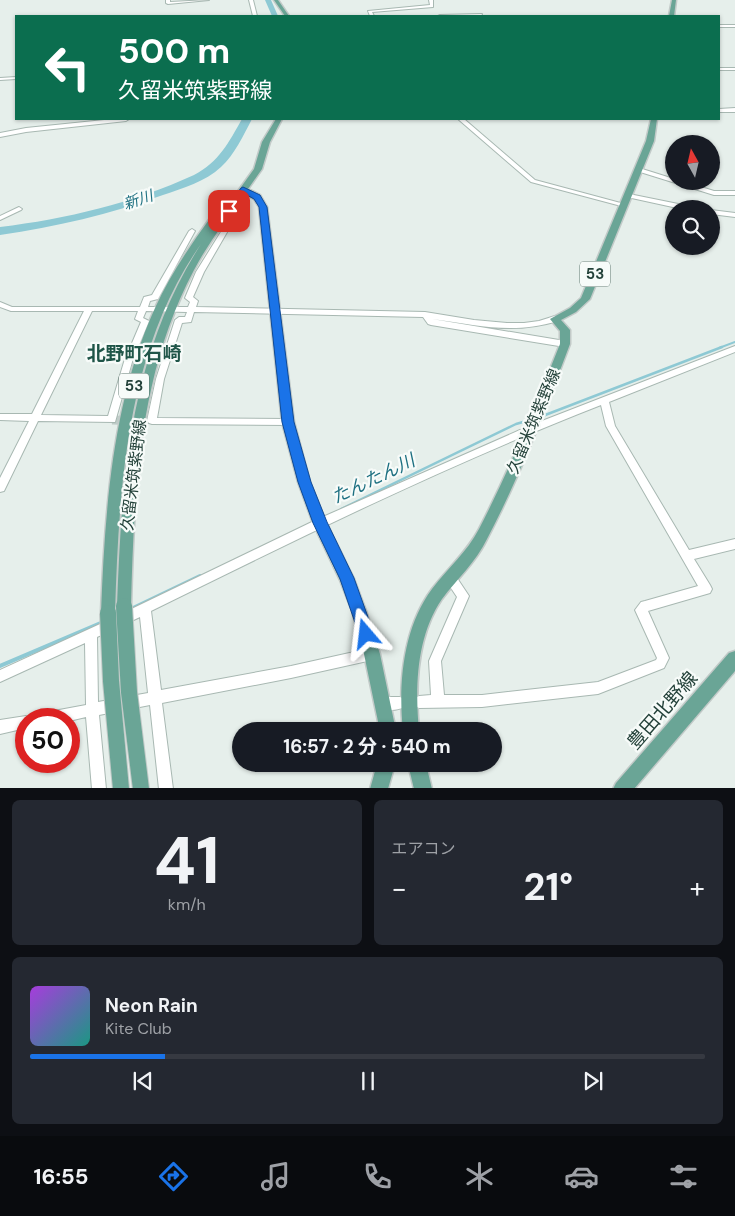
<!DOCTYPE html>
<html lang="ja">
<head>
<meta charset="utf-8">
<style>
  body { margin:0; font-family:"DM Sans","Noto Sans JP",sans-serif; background:#242831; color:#f1f3f6; height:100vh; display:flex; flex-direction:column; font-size:19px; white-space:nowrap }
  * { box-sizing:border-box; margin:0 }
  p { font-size:16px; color:#9ea1a6 }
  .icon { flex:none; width:28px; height:28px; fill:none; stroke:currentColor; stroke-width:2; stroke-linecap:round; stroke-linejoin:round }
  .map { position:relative; height:788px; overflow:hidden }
  .sheet { display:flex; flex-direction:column; gap:12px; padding:12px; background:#0d0f14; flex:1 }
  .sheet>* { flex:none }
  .guide { position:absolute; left:15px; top:15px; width:705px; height:105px; border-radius:0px; box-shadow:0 1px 4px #0004; background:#0b6e4f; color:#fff; overflow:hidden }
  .needle { width:32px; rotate:352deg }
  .controls { position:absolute; left:665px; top:135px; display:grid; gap:10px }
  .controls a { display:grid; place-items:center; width:55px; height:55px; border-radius:50%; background:#171b24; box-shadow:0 1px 4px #0004; font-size:25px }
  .speed { position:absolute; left:15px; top:708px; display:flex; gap:10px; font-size:25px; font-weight:700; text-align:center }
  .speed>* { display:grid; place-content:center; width:65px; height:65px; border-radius:50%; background:#171b24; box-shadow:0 1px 4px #0004; line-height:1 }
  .speed .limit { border:8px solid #d22; background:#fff; color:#111 }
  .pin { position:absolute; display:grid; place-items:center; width:42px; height:42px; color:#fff; margin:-21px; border-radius:10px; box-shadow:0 2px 8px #0006 }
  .me { position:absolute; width:55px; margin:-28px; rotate:343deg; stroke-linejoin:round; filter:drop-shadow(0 0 4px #0008) }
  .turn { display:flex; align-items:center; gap:18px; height:105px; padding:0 20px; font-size:22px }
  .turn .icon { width:65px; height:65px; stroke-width:2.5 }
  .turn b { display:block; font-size:35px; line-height:42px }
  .big { font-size:38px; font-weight:700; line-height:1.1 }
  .sheet .card { flex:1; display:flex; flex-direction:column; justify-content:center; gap:8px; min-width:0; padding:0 18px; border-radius:8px; background:#242831 }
  .sheet .dial { align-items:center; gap:0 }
  .dial b { font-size:65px; line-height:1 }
  .song { display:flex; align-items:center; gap:15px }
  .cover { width:60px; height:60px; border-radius:8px; background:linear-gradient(135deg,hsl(280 70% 55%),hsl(170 70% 35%)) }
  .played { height:5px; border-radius:2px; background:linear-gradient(90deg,#1a73e8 20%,#363941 20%) }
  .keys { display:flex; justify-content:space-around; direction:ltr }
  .heat { display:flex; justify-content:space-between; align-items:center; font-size:28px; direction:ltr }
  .sheet .tiles { flex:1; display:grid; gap:12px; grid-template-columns:1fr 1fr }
  .card:last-child { grid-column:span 2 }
  .trip { position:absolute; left:232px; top:722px; width:270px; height:50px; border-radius:25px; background:#171b24; box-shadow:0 1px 4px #0004; font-weight:700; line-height:50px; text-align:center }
  .tab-bar { display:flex; height:80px; justify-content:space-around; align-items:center; background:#090b0e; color:#9ea1a6 }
  .tab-bar .icon { width:35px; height:35px }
  .tab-bar .active { color:#1a73e8 }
  .tab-bar b { font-size:22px; color:#f1f3f6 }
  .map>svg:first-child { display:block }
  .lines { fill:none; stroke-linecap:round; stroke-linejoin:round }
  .stream-far2 { stroke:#8ec9d4; stroke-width:2 }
  .stream-far1 { stroke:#8ec9d4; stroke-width:2.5 }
  .stream { stroke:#8ec9d4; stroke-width:4 }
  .river { fill:#8ec9d4; fill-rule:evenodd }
  .minor-tunnel { stroke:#bfccc8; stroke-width:9; stroke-dasharray:9 4.5; stroke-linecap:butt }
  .minor-casing { stroke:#a8b8b2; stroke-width:2 }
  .major-casing { stroke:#c2cac8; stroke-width:3 }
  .minor { fill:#fff; fill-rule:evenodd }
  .major { fill:#6aa596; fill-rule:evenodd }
  .major-bridge-casing { stroke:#c2cac8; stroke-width:18; stroke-linecap:butt }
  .major-bridge { stroke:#6aa596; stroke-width:16 }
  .route { fill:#1a73e8; stroke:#114b97 }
  .labels { text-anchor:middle; stroke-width:4.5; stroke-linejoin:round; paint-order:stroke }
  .far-water-label { font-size:15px; font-style:italic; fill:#1c6f80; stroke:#f7fbf9 }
  .shield { fill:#f7fbf9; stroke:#637a73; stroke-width:1 }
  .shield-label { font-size:15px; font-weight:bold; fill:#24423a }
  .street-label { font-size:16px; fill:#24423a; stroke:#f7fbf9 }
  .water-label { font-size:18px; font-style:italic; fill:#1c6f80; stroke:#f7fbf9 }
  .quarter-label { font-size:19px; font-weight:bold; fill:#1f5548; stroke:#f7fbf9 }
  .near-street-label { font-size:19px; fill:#24423a; stroke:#f7fbf9 }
</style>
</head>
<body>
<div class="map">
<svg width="735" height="789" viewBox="0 0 735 789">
  <rect width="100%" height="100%" fill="#e6efeb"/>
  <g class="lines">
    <!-- stream-far2 -->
    <polyline class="stream-far2" points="719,348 735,342"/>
    <!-- stream-far1 -->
    <g class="stream-far1">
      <polyline points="540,417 722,347"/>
      <polyline points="341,509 516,424 530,420"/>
    </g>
    <!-- stream -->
    <g class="stream">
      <polyline points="131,609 200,576"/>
      <polyline points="0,666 103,622"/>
    </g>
    <!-- river -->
    <g class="river">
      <polygon points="265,0 271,0 278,16 272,16"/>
      <path d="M242 119H252C243 136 235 154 221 167 205 182 183 188 163 195 110 214 56 227 0 235V227C66 219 133 203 194 175 219 162 229 142 242 119Z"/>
    </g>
    <!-- minor-tunnel -->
    <polyline class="minor-tunnel" points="112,420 145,421"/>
    <defs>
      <g id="minor">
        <polygon points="166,0 170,0 170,2 209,0 168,4 166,3"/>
        <polygon points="249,0 253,0 257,16 253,16"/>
        <polygon points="429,0 433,0 433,7 372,12 374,16 370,16 368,11 430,5"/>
        <polygon points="482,14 481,16 438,16 440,15"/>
        <rect x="719" y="25" width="16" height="2"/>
        <rect x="719" y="68" width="16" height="2"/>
        <polygon points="16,77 16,79 0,80 0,78"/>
        <polygon points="735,108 735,112 719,112 719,109"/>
        <polygon points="114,119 129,119 126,121 26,132 0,137 0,133 26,128"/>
        <polygon points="458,119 464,119 535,180 628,205 625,207 531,182"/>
        <polygon points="639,168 674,179 674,181 682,181 714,191 735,191 735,195 714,195 637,171 636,170"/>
        <polygon points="629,194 693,207 696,209 682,209 627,197 627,195"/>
        <polygon points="19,207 22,209 21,210 0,220 0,216"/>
        <polygon points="711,210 735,213 735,217 711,214"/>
        <path d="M227 225 230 227 204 272 193 297 198 301 196 307 425 312 474 320 507 323H524L539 321 555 316 558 317 559 319 558 321C511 335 479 325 432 319L565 341 569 344 565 347 431 325 428 324 423 317 194 312 191 322 182 323 164 379 157 418 288 419 291 420 293 422 291 424 288 425 152 424 149 423 147 421 156 379 175 320 179 317H185L187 312 146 311 143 318 149 321 132 362 115 422 38 421 4 491 0 492V478L29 421 0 420V414H32L84 311H11L0 307V302L12 307H140L144 297 152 295 189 231 192 229 195 231 159 297 158 299 150 301 148 307H188L190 302 185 298 196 272 224 227ZM92 311H138L135 319 141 322 124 362 108 416 41 415Z"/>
        <path d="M735 346V352L609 402 615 426 689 550 735 539V549L694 559 710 585 712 589 710 593 648 611 669 658 664 668 598 694 482 707 419 708 415 706 413 702 415 698 419 696 431 695 429 661 457 597 445 579 447 575 451 574 455 575 469 596 441 661 444 695H482L598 682 656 660 657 658 635 610 641 602 645 601 698 586 606 426 601 405C447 465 299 538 151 611L161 690 291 666 372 648 376 650 378 654 376 658 372 660 291 678 162 703 173 789H159L150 705 99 715 106 789H92L86 717 69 721V719H37L38 714 43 713 86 705 85 643 0 682V670L111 619 115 621 117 625 115 629 97 637 98 702 148 693 140 617 123 625 119 623 117 619 119 615 316 520 529 426Z"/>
        <path d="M383 697H400L404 699 406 703 404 707C397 711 386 711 379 707L377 703 379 699Z"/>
        <polygon points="26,716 31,719 26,719 26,728 0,734 0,720"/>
      </g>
      <g id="major">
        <polygon points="274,0 278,0 289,16 285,16"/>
        <polygon points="672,0 676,0 674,16 669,16"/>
        <path d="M276 119H282L270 142 262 169 248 189 260 195 267 207 294 422 310 482 326 522 354 579 366 611 380 654 396 731H380L364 654 352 611 340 580 313 523 298 482 282 422 259 207 254 199 244 194C227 219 208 243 194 270 139 373 134 491 131 606L129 611 124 613 119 611 117 606C122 476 129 357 201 244 126 350 119 488 115 613L113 618 108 620 103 618 101 613C105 510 112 403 155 308 170 275 190 246 211 217H217L218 219 203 240 254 169 262 142Z"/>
        <path d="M651 119H657L654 141 590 299 576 312 561 320 570 330V344C545 410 520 476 487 539 476 562 457 579 442 599 416 637 415 688 419 731H403C398 684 403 628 432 589 448 568 467 552 479 529 510 469 535 407 560 344V331L550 319 570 308 581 298 646 141Z"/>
        <polygon points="735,651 735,671 634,789 613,789 616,783 729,653"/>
        <polygon points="377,764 395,764 388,789 370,789"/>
        <polygon points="408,764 426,764 432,789 414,789"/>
      </g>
    </defs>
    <!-- minor casing -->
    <use href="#minor" class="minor-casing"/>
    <!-- major casing -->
    <use href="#major" class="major-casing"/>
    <!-- minor -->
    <use href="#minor" class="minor"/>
    <!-- major -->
    <use href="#major" class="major"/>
    <defs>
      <g id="major-bridge">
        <polyline points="124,606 129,692 141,789"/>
        <polyline points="108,613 111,681 121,789"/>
      </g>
    </defs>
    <!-- major-bridge casing -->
    <use href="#major-bridge" class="major-bridge-casing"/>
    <!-- major-bridge -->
    <use href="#major-bridge" class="major-bridge"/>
  </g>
  <!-- route -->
  <polygon class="route" points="243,187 260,195 267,207 294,422 311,482 327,522 354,578 374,634 372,640 366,642 361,640 340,579 313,523 298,482 282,422 259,207 254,199 245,194 232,213 225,211 241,188"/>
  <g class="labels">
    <!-- far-water labels -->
    <g class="far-water-label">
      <text transform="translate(138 200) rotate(-19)" y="5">新川</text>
    </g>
    <!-- shield labels -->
    <g class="shield">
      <rect x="580" y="261.5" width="30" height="25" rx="4"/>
      <rect x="119" y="373.5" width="30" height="25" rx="4"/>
    </g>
    <g class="shield-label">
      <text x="595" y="279">53</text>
      <text x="134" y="391">53</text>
    </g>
    <!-- street labels -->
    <g class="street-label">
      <text transform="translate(533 421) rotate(-67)" y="6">久留米筑紫野線</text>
      <text transform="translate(133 475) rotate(-83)" y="6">久留米筑紫野線</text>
    </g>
    <!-- water labels -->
    <g class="water-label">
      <text transform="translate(373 479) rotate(-26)" y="6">たんたん川</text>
    </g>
    <!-- quarter labels -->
    <g class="quarter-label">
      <text x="134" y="360">北野町石崎</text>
    </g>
    <!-- near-street labels -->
    <g class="near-street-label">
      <text transform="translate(662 710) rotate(-49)" y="7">豊田北野線</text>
    </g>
  </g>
</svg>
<div class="controls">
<a><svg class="needle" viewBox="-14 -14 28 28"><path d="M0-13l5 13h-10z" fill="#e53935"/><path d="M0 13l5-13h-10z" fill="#9ea1a6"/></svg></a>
<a><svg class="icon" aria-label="search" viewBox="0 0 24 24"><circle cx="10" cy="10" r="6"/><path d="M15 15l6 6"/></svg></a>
</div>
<div class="speed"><div class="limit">50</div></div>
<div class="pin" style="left:229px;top:211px;background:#d93025"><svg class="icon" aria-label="arrive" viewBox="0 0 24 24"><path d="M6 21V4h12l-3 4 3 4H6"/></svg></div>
<svg class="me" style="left:366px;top:634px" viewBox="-20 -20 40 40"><path d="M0-17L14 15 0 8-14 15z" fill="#1a73e8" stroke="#fff" stroke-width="4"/></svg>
<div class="trip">16:57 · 2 分 · 540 m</div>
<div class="guide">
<div class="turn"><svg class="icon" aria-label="left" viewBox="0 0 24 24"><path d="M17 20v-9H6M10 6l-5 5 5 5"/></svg><div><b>500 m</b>久留米筑紫野線</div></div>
</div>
</div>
<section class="sheet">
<div class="tiles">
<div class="card dial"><b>41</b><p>km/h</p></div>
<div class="card"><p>エアコン</p>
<div class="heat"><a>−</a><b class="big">21°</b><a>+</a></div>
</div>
<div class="card">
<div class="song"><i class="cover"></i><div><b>Neon Rain</b><p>Kite Club</p></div></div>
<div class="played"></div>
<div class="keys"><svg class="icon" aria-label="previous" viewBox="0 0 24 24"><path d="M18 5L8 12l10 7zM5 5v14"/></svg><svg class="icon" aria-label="pause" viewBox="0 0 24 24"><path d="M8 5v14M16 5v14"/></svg><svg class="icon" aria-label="next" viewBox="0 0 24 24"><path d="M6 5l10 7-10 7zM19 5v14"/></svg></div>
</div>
</div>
</section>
<nav class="tab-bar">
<b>16:55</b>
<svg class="icon active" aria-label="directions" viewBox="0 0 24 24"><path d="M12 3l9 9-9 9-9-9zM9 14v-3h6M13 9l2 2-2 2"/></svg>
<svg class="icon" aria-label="music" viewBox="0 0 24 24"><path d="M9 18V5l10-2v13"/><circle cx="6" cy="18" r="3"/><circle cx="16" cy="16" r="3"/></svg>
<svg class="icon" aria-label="phone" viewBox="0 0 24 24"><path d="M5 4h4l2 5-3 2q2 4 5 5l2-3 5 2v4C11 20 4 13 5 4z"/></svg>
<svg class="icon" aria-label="climate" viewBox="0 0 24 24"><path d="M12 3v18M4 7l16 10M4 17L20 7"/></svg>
<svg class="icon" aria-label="car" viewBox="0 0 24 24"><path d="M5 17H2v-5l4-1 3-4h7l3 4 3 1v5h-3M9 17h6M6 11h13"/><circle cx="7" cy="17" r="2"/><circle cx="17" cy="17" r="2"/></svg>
<svg class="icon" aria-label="filters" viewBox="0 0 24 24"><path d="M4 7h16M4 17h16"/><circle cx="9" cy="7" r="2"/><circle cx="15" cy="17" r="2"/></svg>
</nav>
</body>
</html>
